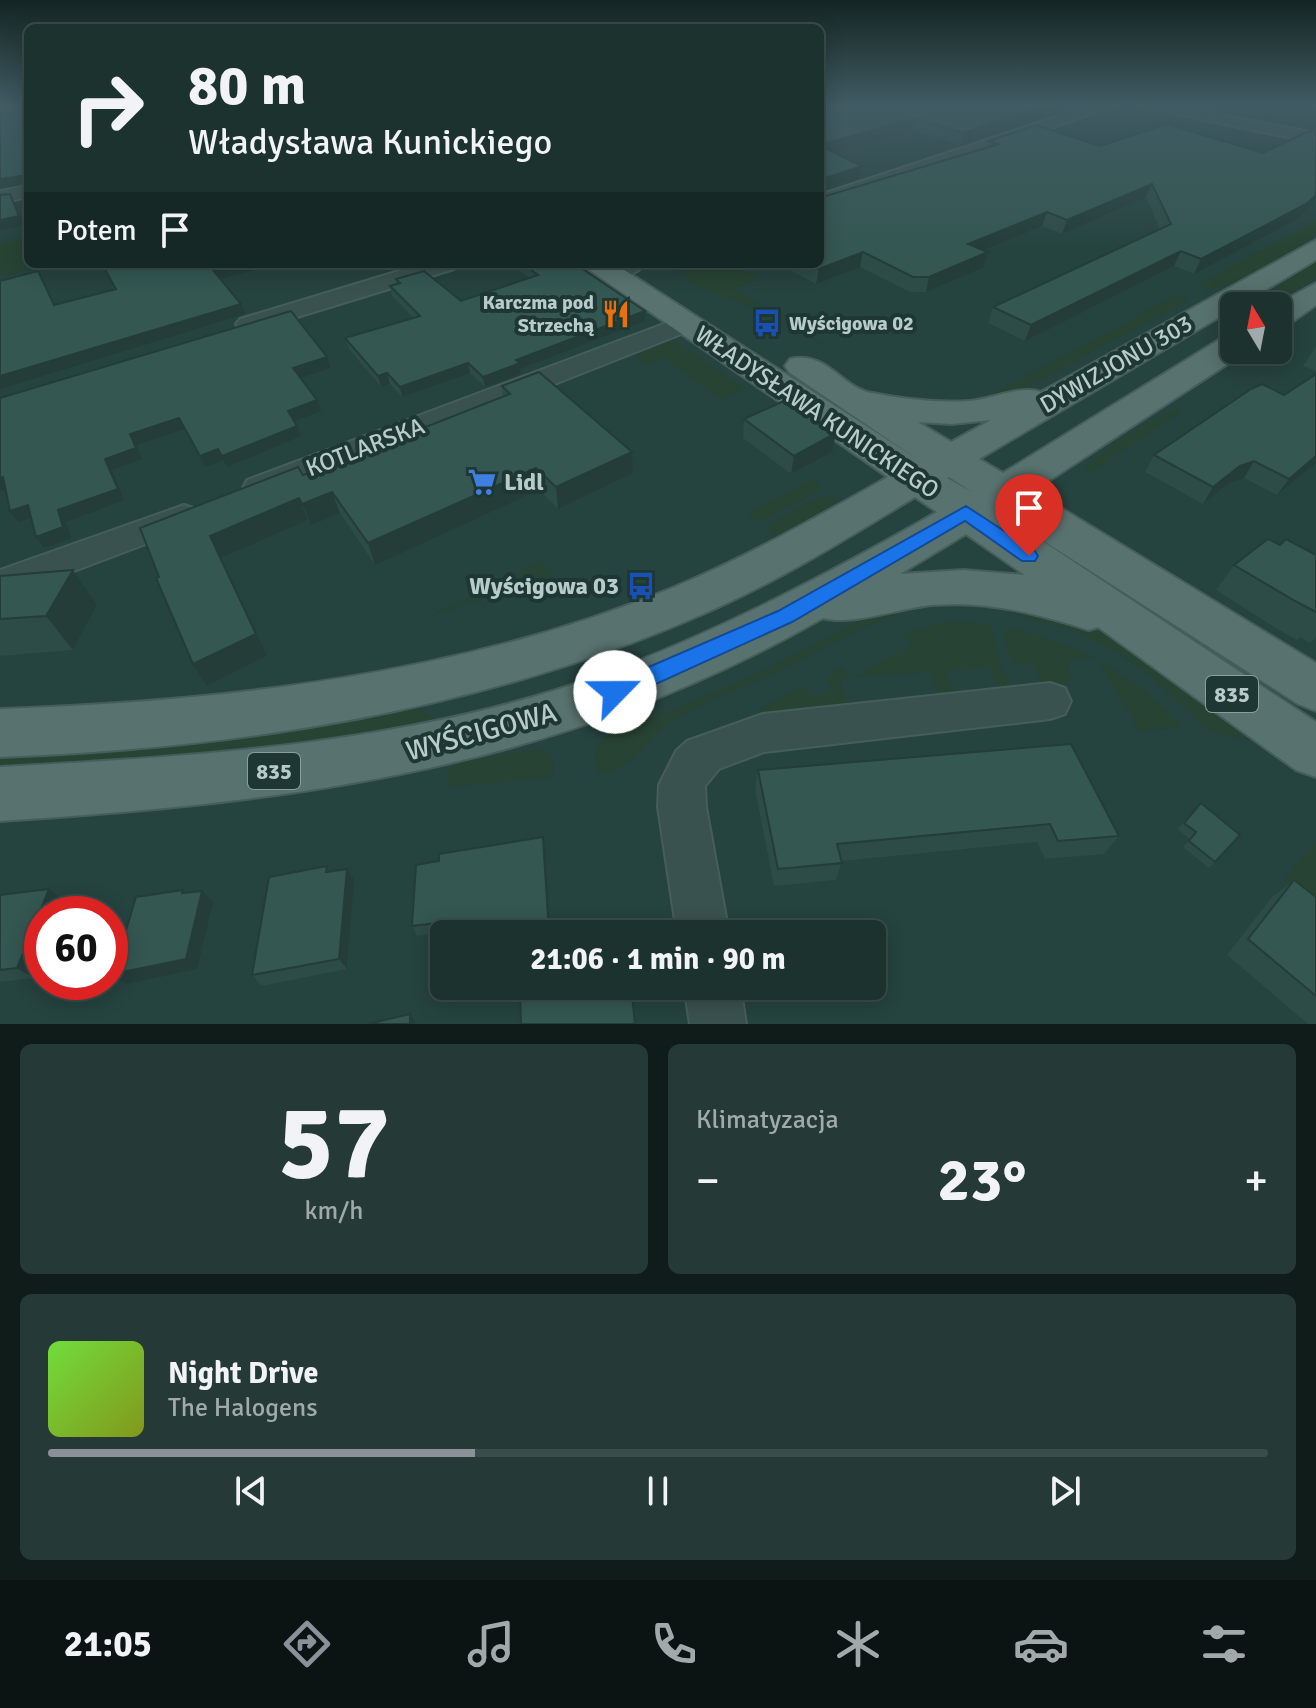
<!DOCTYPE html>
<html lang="pl">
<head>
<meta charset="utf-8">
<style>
  body { margin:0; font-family:Signika,sans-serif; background:#253a37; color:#f1f3f6; height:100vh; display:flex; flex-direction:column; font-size:30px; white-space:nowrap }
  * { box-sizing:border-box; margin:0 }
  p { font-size:26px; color:#a0aaaa }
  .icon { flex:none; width:44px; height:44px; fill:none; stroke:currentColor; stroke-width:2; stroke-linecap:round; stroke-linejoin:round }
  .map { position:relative; height:1024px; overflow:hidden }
  .details { display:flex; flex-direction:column; gap:20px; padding:20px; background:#0f1c1a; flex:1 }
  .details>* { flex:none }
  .banner { position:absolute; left:24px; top:24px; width:800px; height:244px; border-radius:12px; box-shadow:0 4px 20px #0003,0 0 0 2px #3a4d4b; background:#1c322f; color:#f1f3f6; overflow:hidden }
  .needle { width:52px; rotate:350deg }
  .controls { position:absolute; left:1220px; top:292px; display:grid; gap:16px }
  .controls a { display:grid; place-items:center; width:72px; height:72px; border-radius:12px; background:#1c322f; box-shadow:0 4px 20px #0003,0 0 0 2px #3a4d4b; font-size:40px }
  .speed { position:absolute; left:24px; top:896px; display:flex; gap:16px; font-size:40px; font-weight:700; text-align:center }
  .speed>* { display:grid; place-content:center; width:104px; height:104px; border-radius:50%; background:#1c322f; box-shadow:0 4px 20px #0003,0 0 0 2px #3a4d4b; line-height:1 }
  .speed .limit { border:12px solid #d22; background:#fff; color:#111 }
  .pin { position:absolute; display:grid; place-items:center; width:68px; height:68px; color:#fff; margin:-82px -34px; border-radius:50% 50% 50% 0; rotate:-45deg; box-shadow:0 0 8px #0007 }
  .pin .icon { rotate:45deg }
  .me { position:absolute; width:88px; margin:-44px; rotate:67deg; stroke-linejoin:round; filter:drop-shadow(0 0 6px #0008) }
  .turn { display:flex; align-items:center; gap:28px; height:168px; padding:0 32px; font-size:36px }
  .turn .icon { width:104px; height:104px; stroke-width:2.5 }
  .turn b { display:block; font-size:56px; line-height:68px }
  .then { display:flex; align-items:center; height:76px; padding:0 32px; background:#0003; gap:16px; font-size:30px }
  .big { font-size:60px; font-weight:700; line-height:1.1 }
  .details .tile { flex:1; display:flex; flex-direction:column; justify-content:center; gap:12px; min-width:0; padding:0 28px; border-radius:12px; background:#253a37 }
  .details .dial { align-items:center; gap:0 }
  .dial b { font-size:104px; line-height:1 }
  .song { display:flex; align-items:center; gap:24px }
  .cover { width:96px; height:96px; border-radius:12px; background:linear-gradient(135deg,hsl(100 70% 55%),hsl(70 70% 35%)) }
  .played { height:8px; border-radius:4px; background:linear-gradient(90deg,#8c9099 35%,#3a4d4b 35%) }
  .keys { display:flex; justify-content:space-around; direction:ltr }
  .heat { display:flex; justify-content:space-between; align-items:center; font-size:44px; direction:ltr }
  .details .tiles { flex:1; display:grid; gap:20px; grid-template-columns:1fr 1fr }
  .tile:last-child { grid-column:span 2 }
  .trip { position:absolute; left:430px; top:920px; width:456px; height:80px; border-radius:12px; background:#1c322f; box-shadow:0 4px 20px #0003,0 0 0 2px #3a4d4b; font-weight:700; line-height:80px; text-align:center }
  .dock { display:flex; height:128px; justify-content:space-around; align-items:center; background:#0b1413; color:#a0aaaa }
  .dock .icon { width:56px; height:56px }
  .dock .on { color:#8c9099 }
  .dock b { font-size:36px; color:#f1f3f6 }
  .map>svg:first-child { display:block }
  .green { fill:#274333 }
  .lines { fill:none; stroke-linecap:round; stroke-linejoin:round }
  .minor-casing { stroke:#465e5b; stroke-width:4 }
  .major-casing { stroke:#465e5b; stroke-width:4 }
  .minor { fill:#3a524f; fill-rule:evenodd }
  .major { fill:#58726f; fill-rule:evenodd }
  .wall { fill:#2d4b47 }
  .shaded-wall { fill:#243d39 }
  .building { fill:#345752; stroke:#243d39; stroke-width:2 }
  .route { fill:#1a73e8; stroke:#114b97; stroke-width:2 }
  .labels { text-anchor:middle; stroke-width:8; stroke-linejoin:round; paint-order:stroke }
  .far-poi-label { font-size:20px; font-weight:bold; fill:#b7ccca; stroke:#1e3734; text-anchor:end }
  .shield { fill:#1e3734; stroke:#899f9d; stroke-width:2 }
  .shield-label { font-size:22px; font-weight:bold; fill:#b7ccca }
  .street-label { font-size:24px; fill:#b7ccca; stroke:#1e3734 }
  .poi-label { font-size:24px; font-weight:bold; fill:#b7ccca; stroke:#1e3734; text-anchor:start }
  .near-street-label { font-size:28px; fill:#b7ccca; stroke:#1e3734 }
</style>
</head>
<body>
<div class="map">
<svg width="1316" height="1024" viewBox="0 0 1316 1024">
  <rect width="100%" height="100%" fill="#25433f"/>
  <!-- green -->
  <g class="green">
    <path d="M1316 221V235C1284 254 1241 290 1202 289L1201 283Z"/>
    <polygon points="28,237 28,264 45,266 0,277 0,243"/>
    <polygon points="1316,261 1316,278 1271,306 1250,306"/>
    <path d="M660 264C684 264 741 266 761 278L735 288 842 356 768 313 698 287 689 282 688 276Z"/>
    <polygon points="1188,296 1186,301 1009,397 990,404 987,397 1174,297"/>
    <polygon points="674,340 744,389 721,399 665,359 647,365 633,355"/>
    <path d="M1177 409 1182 411 1090 473 1084 472C1106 442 1144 424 1177 409Z"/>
    <polygon points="813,479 821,489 763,520 751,517 750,511"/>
    <polygon points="818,497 841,499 810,523 772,536 768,525"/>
    <polygon points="541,561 554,577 430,616"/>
    <path d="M944 603C880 611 827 649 770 676 742 689 711 698 685 713 650 731 639 770 597 774L595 749 606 733 680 707 760 672 886 607Z"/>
    <polygon points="1011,609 1097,626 1255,740 1211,733 1150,675 1119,654 1069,629 1020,616"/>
    <polygon points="950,621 991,625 1002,667 1013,690 999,691 988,667 946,671 955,694 940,696 930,672 854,677 912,644 903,633"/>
    <path d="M1001 626C1073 641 1132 671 1183 727L1140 731 1096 657 1066 660 1071 674C1066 687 1058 687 1045 688L1033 664 1012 665Z"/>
    <polygon points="842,667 851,677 839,679 847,704 759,716 757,711 803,686 813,698 833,688 824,676"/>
    <polygon points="409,704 441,722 237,753 0,769 0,756"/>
    <polygon points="539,749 552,756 554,777 449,787 448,771 455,763"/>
    <polygon points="1316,841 1316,905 1283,880"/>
  </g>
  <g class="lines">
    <defs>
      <g id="minor">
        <polygon points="0,106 28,106 28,112 0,114"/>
        <polygon points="1089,106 1114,106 820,208 820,195"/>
        <polygon points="1137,106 1173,106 1316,133 1316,143"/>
        <polygon points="28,185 28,197 0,203 0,191"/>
        <polygon points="422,264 457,264 454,269 258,329 240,329 236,324 240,319"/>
        <path d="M612 264H645C637 275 614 281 601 278L597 273Z"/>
        <polygon points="685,316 694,319 698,324 694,329 271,496 259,499 247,496 243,488 247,480"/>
        <polygon points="184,505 196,509 201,517 196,525 0,599 0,570"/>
        <polygon points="1050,683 1065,688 1071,701 1065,714 1050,719 764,752 719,769 705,786 706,807 729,934 677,934 658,807 659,785 676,751 687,741 763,714"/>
        <polygon points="684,986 740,986 746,1024 690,1024"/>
      </g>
      <g id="major">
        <path d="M1316 240V260L979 459 1003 473 1222 338 1234 335V350L1246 352 1033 491 1316 663V711L1298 704 1000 513 1316 722V777L1296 770 1098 627 1089 630C1036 613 988 601 932 605 901 608 851 626 823 618 558 769 299 802 0 821V767C203 756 411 744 604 674 720 631 830 573 937 512L915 497C846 539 777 582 703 614 481 711 240 748 0 757V709C227 701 460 675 672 588 747 557 817 517 888 477L581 264H615L919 460 790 373 785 366 790 359C827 350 843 389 872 393 903 399 937 403 969 401 993 399 1018 385 1041 392ZM991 420 951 442 918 422 952 424ZM949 477 972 492 947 478ZM966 534 1025 575 964 570 900 574Z"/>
        <polygon points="1316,283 1316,305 1289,324 1278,326 1278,306 1274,306"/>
      </g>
    </defs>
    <!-- minor casing -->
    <use href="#minor" class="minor-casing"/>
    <!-- major casing -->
    <use href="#major" class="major-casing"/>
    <!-- minor -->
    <use href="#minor" class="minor"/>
    <!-- major -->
    <use href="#major" class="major"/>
  </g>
  <!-- wall -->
  <g class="wall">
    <polygon points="820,106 1058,111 960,146 912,130 835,153 862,166 859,179 820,192"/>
    <polygon points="989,141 1299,218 1194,274 1174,266 1025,341 988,323 993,307 1160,229 1146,197 1062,234 1042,226 983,250 984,267 926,292 910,292 860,267 816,284 778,264 820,264 823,197 987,148"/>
    <polygon points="510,264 575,264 645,311 645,321 520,369 521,374 485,387 470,373 402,397 390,384 381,387 349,349 345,338 413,317 392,296 390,286 397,284 396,279 461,301 530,278"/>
    <polygon points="1316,346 1316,371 1303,366"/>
    <polygon points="502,386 632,452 633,473 558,509 539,490 375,565 340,513 311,525 308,520 221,558 267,656 207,686 159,577 303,475 503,397"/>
    <polygon points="1284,395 1316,463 1277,495 1244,478 1229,483 1203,504 1145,472 1154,455"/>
    <polygon points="744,419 832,452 791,474 743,438"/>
    <polygon points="1280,545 1316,555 1316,637 1310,643 1300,637 1297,640 1274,627 1216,590 1234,565"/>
    <polygon points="0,576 97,605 73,650 0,656"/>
    <polygon points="758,770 1119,836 1104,854 1045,859 1037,842 842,861 836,880 774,886 755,789"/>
    <polygon points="1201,803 1215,862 1209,868 1183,847 1190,839 1178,829"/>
    <polygon points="543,837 545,848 551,934 444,934 444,941 441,942 437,933 417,936 412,926 439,861"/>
    <polygon points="347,869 354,880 347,969 262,986 252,975 330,872"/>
    <polygon points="1294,880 1316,897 1316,1024 1308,1024 1227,955 1272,897"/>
    <polygon points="0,895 63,900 58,914 42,914 33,978 0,982"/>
  </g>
  <!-- shaded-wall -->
  <g class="shaded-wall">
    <polygon points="1040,106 1062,106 1058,111 960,146 963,133"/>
    <polygon points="915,118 912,130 820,158 820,145"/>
    <polygon points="862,166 859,179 820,192 820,180"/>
    <polygon points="28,175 28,184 0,189 0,179"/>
    <polygon points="1152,184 1146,197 1062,234 1067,220"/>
    <polygon points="10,194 24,225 0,230 0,220"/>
    <polygon points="1316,195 1316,200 1299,218 1194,274 1201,259"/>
    <polygon points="1047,212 1042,226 964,258 968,244"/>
    <polygon points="1181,251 1174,266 1025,341 1031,325"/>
    <polygon points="863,252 860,267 816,284 819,269"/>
    <polygon points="988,252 984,267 926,292 929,277"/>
    <polygon points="237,264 277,264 216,280 213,270"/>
    <polygon points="241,304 245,314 0,389 0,376"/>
    <polygon points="645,311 645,321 520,369 521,374 485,387 483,377 516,360"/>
    <polygon points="327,357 330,368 297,379 293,368"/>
    <polygon points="468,363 470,373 402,397 400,387"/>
    <polygon points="387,373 390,384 381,387 378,376"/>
    <polygon points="317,400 321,411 292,422 288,411"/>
    <polygon points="179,418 184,429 136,445 142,459 112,470 124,500 66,522 71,538 44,548 36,537 105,459 130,434"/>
    <polygon points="297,426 301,436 227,467 222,456"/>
    <polygon points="836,433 832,452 791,474 794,456"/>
    <polygon points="218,449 224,460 205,467 200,456"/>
    <polygon points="632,452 633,473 558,509 556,487"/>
    <polygon points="1316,456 1316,463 1277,495 1289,479"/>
    <polygon points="1254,461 1244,478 1229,483 1203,504 1213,487 1240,466"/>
    <polygon points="536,468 539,490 375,565 368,543"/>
    <polygon points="3,477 10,488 0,491 0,478"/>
    <polygon points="332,492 340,513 311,525 302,504"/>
    <polygon points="299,498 308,520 221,558 267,656 207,686 193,664 210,536"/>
    <polygon points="28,505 36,516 18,522 10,511"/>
    <polygon points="73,570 97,605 73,650 46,616"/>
    <polygon points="543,837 545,848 551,934 549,934"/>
    <polygon points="347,869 354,880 347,969 339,959"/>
    <polygon points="49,889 63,900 58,914 42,914 42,955 33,978 17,968"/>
    <polygon points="202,891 213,902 197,969 126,984 113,974"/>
    <polygon points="410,1014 415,1021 415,1024 410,1024"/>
  </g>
  <!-- building -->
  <g class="building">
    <polygon points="25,106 28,106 28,175 0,179 0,108"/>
    <polygon points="820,106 1040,106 963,133 915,118 820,145"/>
    <polygon points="1167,124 1263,153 1309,131 1316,132 1316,195 1306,204 1201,259 1181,251 1031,325 993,307 1171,224 1152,184 1067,220 1047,212 968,244 988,252 929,277 913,277 863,252 819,269 809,264 820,264 820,195 823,197 999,144 989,141 1036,125 1100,146"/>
    <polygon points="820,146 862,166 820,180"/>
    <polygon points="10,194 19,216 0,220 0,195"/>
    <polygon points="102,264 237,264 213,270 241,304 0,376 0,281 38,271 54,305 116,289"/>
    <polygon points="523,264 575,264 645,311 516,360 520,363 483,377 468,363 400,387 387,373 378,376 345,338 420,316 390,286 400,283 396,279 424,271 461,301 538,275"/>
    <polygon points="291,311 327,357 293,368 317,400 288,411 297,426 222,456 218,449 200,456 179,418 130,434 136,448 105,459 118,489 58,510 63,527 36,537 28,505 10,511 3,477 0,478 0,398"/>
    <polygon points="539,372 632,452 556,487 536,468 368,543 332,492 302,504 299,498 210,536 256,634 193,664 156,578 159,577 140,528 298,467 303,475 510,394 502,386"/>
    <polygon points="1316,374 1316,456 1289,479 1254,461 1240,466 1213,487 1154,455 1251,389 1262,384 1284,395"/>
    <polygon points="786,400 836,433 794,456 744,419"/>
    <polygon points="1268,539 1280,545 1286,539 1316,555 1316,612 1295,601 1234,565"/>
    <polygon points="73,570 46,616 0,619 0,576"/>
    <polygon points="1071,744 1119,836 1058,841 1050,824 837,844 842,863 778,869 758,770"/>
    <polygon points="1201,803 1240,835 1215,862 1189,841 1196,832 1184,823"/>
    <polygon points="543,837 549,934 492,934 492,923 437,932 437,923 412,926 416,865 439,861 439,854"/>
    <polygon points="327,866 326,872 347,869 339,959 252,975 269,877"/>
    <polygon points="1294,880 1316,897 1316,996 1248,939"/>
    <polygon points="49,889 17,968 0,970 0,895"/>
    <polygon points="183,890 182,893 202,891 186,959 113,974 136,897"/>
    <polygon points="529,986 631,986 635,1024 521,1024 520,987"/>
    <polygon points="410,1014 410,1024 368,1024"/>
  </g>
  <!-- sky -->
  <linearGradient id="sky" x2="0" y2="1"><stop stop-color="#142523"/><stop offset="0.42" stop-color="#405b63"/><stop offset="1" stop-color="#405b63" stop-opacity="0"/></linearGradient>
  <rect width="1316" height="250" fill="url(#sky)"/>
  <!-- route -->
  <polygon class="route" points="966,506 1035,551 1038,556 1035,561 1022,561 965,521 792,622 623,699 607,699 604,692 607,685 778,611"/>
  <!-- icons -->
  <defs>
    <symbol id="restaurant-bare" viewBox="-9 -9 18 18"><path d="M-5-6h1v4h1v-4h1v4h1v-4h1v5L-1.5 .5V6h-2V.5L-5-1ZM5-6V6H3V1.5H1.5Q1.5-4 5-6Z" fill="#e8710a" stroke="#1e3734" stroke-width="2.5" paint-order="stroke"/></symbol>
    <symbol id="bus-bare" viewBox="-9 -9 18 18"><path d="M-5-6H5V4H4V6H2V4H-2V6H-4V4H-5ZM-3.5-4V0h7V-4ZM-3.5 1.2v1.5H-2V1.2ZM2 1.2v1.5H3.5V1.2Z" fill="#1a4fb4" stroke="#1e3734" stroke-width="2.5" paint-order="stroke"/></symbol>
    <symbol id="supermarket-bare" viewBox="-9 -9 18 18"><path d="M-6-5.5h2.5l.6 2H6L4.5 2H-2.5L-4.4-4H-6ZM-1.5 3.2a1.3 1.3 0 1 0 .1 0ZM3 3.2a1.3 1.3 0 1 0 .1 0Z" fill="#3f7fe0" stroke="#1e3734" stroke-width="2.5" paint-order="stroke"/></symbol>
  </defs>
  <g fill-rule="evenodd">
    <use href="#restaurant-bare" x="596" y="294" width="40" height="40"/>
    <use href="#bus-bare" x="747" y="303" width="40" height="40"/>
    <use href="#supermarket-bare" x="462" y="462" width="40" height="40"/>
    <use href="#bus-bare" x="621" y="566" width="40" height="40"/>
  </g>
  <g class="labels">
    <!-- far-poi labels -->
    <g class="far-poi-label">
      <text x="594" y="309">Karczma pod<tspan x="594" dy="23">Strzechą</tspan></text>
      <text x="789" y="330" text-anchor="start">Wyścigowa 02</text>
    </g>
    <!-- shield labels -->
    <g class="shield">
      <rect x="1206" y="676" width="52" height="36" rx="6"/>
      <rect x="248" y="753" width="52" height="36" rx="6"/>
    </g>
    <g class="shield-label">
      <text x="1232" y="702">835</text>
      <text x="274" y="779">835</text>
    </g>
    <!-- street labels -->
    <g class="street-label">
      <text transform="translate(1116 364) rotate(-30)" y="8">DYWIZJONU 303</text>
      <text transform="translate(817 412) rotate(34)" y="8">WŁADYSŁAWA KUNICKIEGO</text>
      <text transform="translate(365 447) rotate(-21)" y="8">KOTLARSKA</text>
    </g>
    <!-- poi labels -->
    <g class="poi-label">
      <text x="504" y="490">Lidl</text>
      <text x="619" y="594" text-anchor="end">Wyścigowa 03</text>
    </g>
    <!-- near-street labels -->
    <g class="near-street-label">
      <text transform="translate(481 731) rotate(-15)" y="10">WYŚCIGOWA</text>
    </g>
  </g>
</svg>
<div class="controls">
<a><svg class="needle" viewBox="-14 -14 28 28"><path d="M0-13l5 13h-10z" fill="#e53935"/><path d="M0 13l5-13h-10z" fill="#a0aaaa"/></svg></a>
</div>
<div class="speed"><div class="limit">60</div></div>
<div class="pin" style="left:1029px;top:556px;background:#d93025"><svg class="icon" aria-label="arrive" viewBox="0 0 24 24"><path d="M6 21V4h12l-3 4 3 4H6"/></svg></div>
<svg class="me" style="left:615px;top:692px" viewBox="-20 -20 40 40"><circle r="19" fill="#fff"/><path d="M0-13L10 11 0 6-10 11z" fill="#1a73e8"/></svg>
<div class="trip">21:06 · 1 min · 90 m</div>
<div class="banner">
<div class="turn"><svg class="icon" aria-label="right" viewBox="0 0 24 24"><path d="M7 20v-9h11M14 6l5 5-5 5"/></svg><div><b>80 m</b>Władysława Kunickiego</div></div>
<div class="then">Potem<svg class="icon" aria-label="arrive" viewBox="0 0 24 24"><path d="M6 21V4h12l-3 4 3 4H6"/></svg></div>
</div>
</div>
<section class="details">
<div class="tiles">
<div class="tile dial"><b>57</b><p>km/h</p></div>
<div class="tile"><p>Klimatyzacja</p>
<div class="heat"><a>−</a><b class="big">23°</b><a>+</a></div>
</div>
<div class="tile">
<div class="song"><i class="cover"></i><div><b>Night Drive</b><p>The Halogens</p></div></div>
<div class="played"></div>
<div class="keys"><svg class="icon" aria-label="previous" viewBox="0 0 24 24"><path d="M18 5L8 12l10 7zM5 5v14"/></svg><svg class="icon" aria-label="pause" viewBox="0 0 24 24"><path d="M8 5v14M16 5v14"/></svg><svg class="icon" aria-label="next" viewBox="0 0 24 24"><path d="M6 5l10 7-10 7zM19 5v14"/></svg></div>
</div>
</div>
</section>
<nav class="dock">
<b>21:05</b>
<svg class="icon on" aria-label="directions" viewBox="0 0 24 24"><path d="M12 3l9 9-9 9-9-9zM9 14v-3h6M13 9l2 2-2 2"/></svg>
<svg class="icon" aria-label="music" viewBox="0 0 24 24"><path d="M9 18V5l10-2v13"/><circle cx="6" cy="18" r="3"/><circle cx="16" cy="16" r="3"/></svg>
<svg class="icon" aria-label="phone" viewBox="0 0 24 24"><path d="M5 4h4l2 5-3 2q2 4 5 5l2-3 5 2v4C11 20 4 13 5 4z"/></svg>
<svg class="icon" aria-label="climate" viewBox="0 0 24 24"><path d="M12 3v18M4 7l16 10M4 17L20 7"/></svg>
<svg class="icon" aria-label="car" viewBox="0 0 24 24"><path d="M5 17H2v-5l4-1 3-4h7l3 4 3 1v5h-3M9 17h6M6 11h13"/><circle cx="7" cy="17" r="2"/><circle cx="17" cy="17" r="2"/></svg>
<svg class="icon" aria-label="filters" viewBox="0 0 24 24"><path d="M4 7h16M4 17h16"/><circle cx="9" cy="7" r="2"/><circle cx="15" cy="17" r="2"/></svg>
</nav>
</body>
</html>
